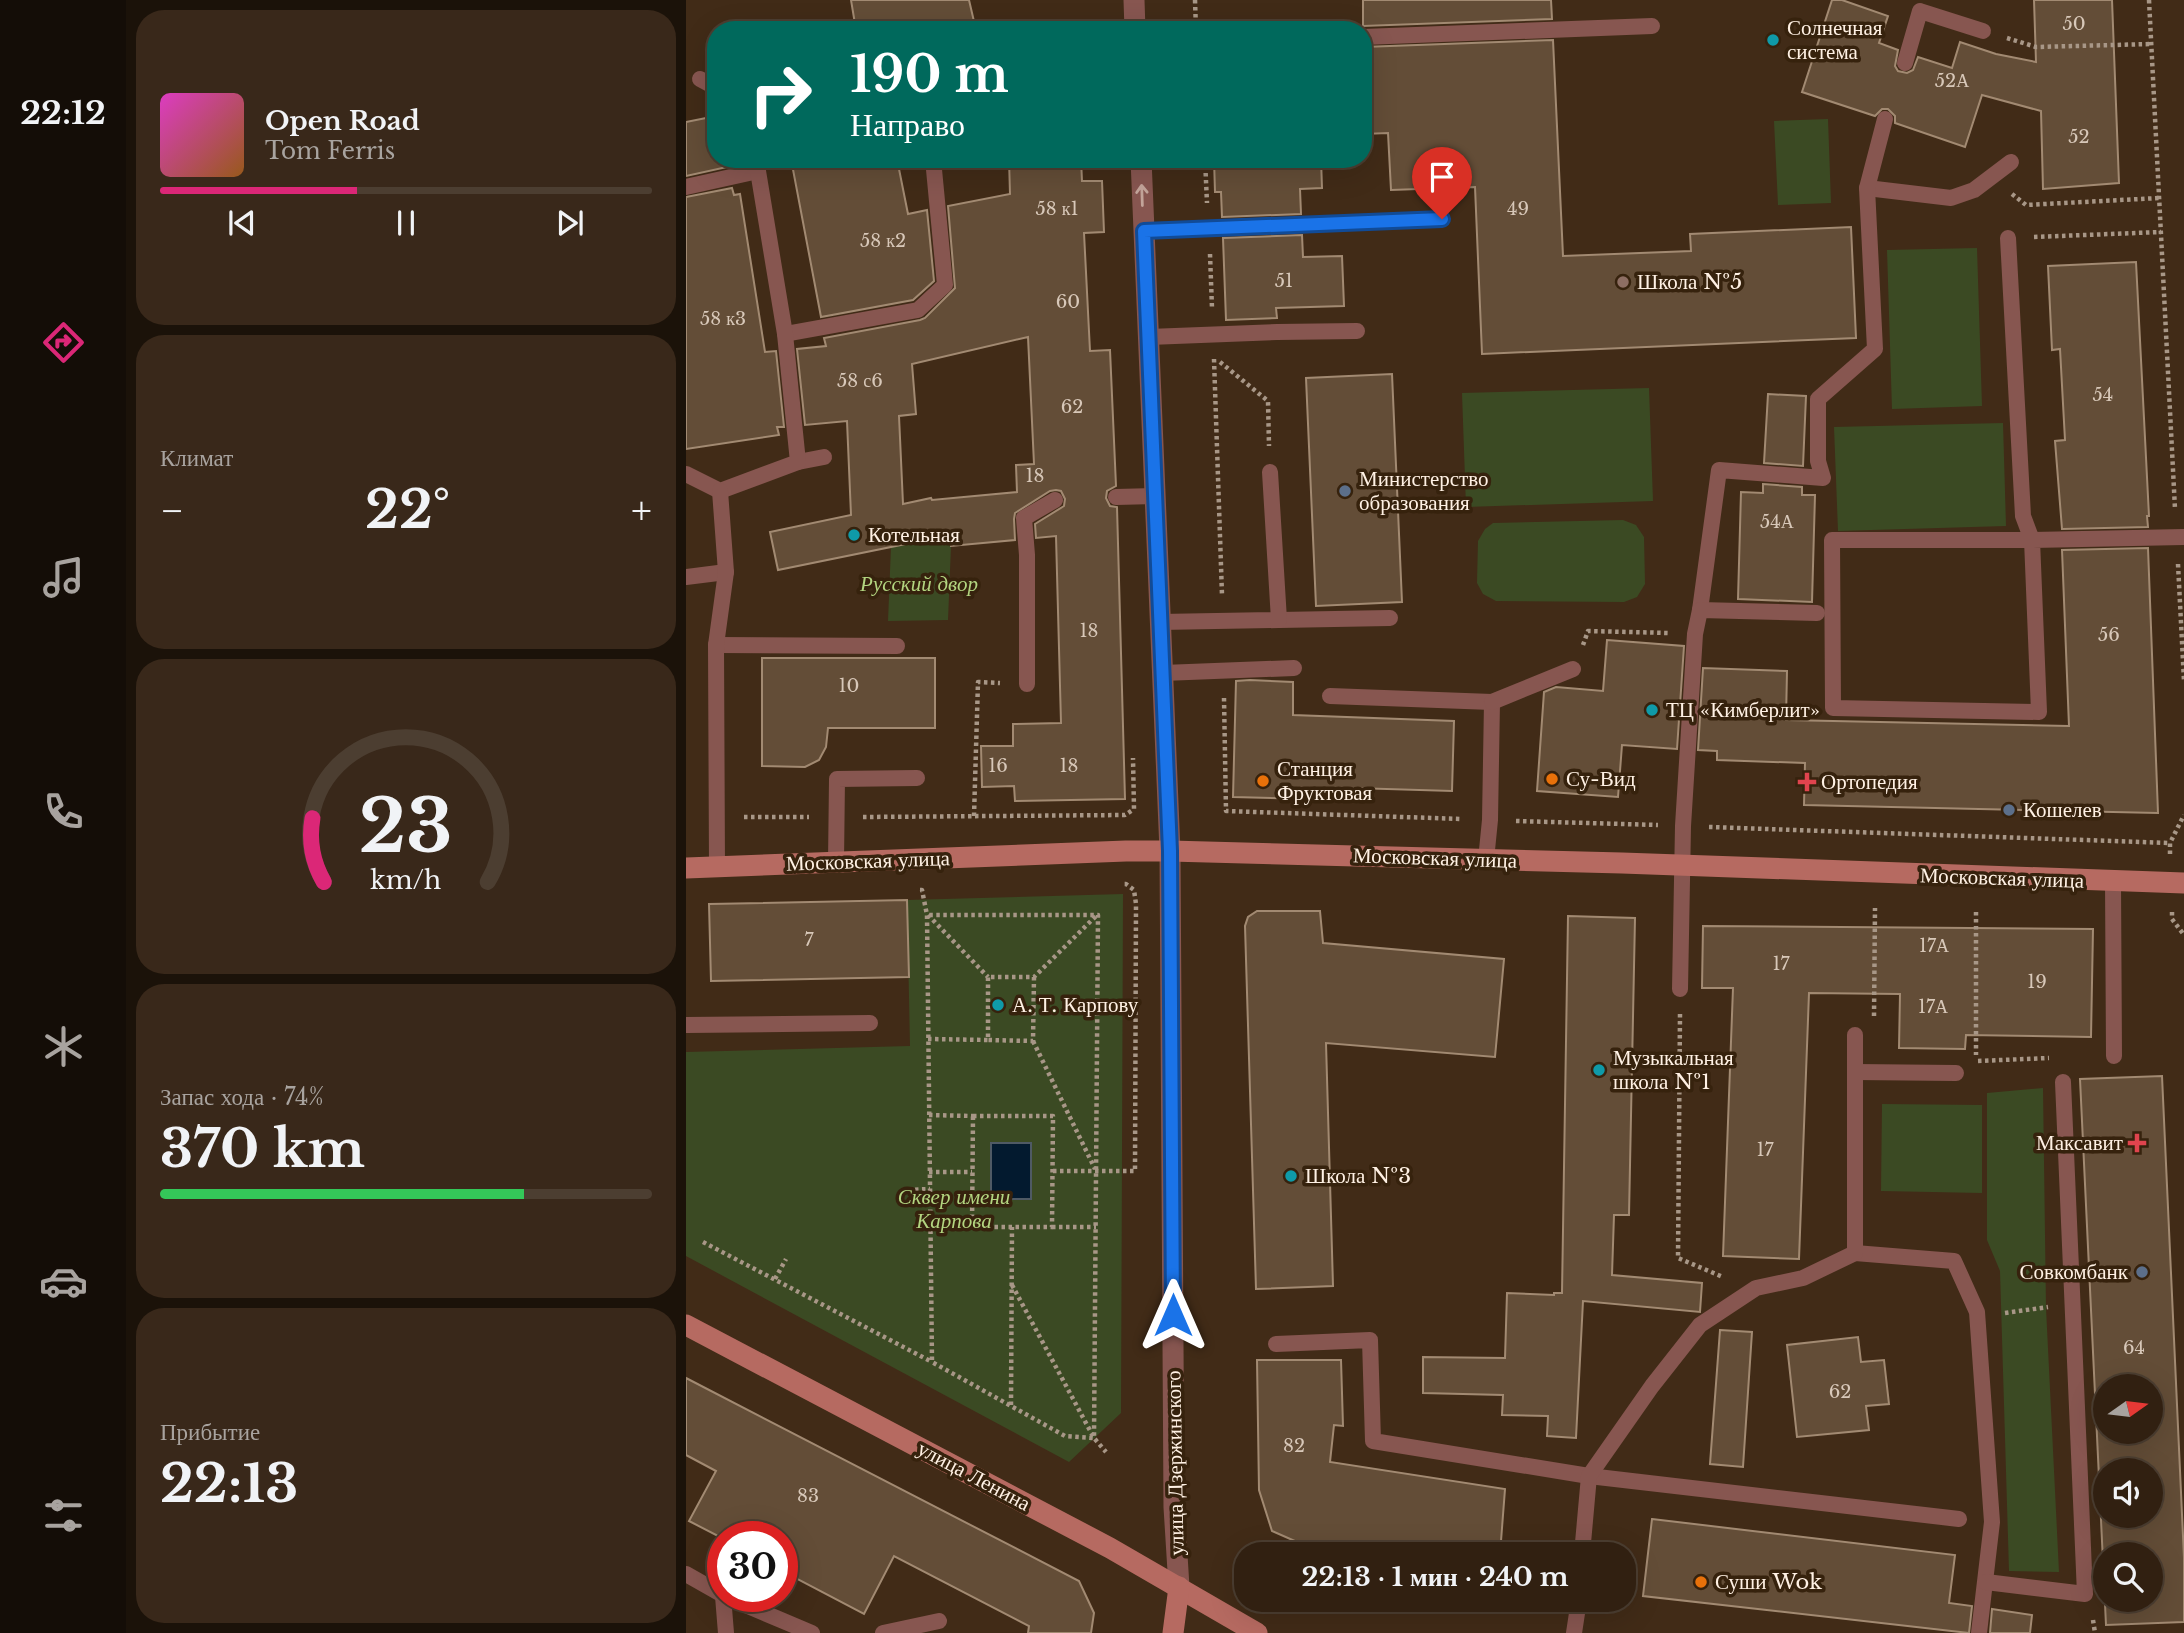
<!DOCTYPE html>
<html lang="ru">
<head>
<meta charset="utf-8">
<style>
  body { margin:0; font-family:"Libre Baskerville",serif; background:#39281a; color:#f1f3f6; height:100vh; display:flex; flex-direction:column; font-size:26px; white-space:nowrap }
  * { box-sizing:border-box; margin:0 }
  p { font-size:23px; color:#a8a39f }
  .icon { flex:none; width:38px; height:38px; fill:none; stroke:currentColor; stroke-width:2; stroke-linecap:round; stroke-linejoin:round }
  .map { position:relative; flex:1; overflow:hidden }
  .sheet { display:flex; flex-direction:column; gap:10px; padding:10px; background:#1b1209; width:560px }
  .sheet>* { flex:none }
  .hud { position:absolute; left:21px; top:21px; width:665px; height:147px; border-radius:28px; box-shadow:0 7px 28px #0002,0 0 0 2px #4c3e31; background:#00695c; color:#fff; overflow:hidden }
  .needle { width:46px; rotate:76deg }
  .controls { position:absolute; left:1407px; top:1374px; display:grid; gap:14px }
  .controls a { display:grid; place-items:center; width:70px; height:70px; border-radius:50%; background:#312011; box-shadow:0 7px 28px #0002,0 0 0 2px #4c3e31; font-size:35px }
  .speed { position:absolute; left:21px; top:1521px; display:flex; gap:14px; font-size:35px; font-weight:700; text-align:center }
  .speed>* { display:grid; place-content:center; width:91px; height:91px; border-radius:50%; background:#312011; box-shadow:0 7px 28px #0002,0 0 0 2px #4c3e31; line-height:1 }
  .speed .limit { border:10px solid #d22; background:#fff; color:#111 }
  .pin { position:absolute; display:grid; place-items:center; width:60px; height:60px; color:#fff; margin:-72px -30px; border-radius:50% 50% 50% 0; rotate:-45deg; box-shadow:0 0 7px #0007 }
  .pin .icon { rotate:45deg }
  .me { position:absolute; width:77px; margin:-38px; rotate:0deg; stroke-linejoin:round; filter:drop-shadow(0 0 5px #0008) }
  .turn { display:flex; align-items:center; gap:24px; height:147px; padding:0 28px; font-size:32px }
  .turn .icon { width:91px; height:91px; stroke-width:2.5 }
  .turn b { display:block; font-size:49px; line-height:60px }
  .big { font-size:52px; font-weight:800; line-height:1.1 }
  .sheet .widget { flex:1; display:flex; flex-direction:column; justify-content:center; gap:10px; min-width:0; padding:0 24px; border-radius:28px; background:#39281a }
  .sheet .dial { align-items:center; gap:0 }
  .dial svg { height:182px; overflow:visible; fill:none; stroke:#4c3e31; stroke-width:7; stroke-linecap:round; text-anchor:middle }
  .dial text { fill:#f1f3f6; stroke:none }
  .song { display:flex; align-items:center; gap:21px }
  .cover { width:84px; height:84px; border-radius:10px; background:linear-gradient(135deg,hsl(310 70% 55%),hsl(30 70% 35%)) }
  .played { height:7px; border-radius:4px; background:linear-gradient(90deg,#db2777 40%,#4c3e31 40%) }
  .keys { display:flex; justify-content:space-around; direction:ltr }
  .heat { display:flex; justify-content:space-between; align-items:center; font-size:38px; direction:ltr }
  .charge { height:10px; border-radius:5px; background:linear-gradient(90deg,#34c759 74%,#4c3e31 0) }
  .trip { position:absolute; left:548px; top:1542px; width:402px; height:70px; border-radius:28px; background:#312011; box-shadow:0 7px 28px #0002,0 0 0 2px #4c3e31; font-weight:800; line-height:70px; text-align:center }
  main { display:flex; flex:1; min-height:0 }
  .tab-bar { display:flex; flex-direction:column; width:126px; justify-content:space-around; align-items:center; background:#140d07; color:#a8a39f }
  .tab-bar .icon { width:49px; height:49px }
  .tab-bar .selected { color:#db2777 }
  .tab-bar b { font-size:32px; color:#f1f3f6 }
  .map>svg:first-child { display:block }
  .green { fill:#3b4a23 }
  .water { fill:#031a2f; stroke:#4f5a65; stroke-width:2 }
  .building { fill:#634d37; stroke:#a28a72; stroke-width:2; fill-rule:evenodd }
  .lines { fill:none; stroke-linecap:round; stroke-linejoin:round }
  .path { stroke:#a89787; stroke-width:4.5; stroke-dasharray:3.5 3.5; stroke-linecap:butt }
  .lane { stroke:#875650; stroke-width:16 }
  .street { stroke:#875650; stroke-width:21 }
  .secondary { stroke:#b66a61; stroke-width:21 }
  .oneway { stroke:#c3a49a }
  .route-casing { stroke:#114b97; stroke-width:18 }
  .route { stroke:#1a73e8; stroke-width:12 }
  .culture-dot { fill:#0f9aa8; stroke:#36220d; stroke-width:2.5 }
  .education-dot { fill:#8d6e63; stroke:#36220d; stroke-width:2.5 }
  .service-dot { fill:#5c6f8a; stroke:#36220d; stroke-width:2.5 }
  .food-dot { fill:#e8710a; stroke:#36220d; stroke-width:2.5 }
  .health-dot { fill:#e0444e; stroke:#36220d; stroke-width:2.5 }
  .labels { text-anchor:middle; stroke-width:7; stroke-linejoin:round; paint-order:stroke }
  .number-label { font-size:18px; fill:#d8c8b9 }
  .poi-label { font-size:21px; fill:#fff1e4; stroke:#36220d; text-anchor:start }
  .park-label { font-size:21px; font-style:italic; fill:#b3d580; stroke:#36220d }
  .street-label { font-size:21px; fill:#fff1e4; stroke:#36220d }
</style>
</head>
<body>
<main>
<nav class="tab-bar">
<b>22:12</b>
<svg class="icon selected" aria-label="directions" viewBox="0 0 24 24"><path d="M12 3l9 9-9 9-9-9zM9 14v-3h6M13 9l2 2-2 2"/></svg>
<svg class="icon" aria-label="music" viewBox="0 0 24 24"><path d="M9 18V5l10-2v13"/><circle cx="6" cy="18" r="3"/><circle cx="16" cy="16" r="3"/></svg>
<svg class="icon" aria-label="phone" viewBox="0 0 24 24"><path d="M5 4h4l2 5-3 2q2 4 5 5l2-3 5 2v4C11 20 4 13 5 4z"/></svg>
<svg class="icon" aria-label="climate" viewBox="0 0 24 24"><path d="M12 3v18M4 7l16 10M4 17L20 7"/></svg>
<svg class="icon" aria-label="car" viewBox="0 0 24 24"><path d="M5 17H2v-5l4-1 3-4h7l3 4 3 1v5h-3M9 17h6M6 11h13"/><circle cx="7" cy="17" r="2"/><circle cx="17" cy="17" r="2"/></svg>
<svg class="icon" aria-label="filters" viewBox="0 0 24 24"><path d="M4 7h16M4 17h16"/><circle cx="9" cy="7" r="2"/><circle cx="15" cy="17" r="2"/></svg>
</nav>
<section class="sheet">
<div class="widget">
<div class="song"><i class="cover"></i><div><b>Open Road</b><p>Tom Ferris</p></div></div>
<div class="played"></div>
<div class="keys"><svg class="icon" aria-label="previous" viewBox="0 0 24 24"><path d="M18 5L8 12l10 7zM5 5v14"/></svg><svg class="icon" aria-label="pause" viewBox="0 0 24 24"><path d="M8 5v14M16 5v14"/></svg><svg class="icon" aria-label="next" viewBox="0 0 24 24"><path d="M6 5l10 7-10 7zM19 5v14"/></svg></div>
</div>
<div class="widget"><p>Климат</p>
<div class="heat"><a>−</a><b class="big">22°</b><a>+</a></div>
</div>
<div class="widget dial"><svg viewBox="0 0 100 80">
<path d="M14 69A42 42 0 1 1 86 69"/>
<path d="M14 69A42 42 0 0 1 9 41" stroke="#db2777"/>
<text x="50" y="56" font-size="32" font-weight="700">23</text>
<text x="50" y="72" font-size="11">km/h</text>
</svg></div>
<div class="widget"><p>Запас хода · 74%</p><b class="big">370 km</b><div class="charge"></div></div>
<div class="widget"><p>Прибытие</p><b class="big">22:13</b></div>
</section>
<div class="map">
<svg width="1498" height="1633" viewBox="0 0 1498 1633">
  <rect width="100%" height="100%" fill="#412b17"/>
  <!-- green -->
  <g class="green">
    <polygon points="1142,119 1145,203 1092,205 1088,121"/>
    <polygon points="1291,248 1296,406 1206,409 1201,250"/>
    <polygon points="963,388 967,501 780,507 776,393"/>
    <polygon points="1317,423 1320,526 1152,531 1148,427"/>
    <polygon points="937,520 950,525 958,537 959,584 951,597 938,602 810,601 797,594 791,583 792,541 799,529 807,523"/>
    <polygon points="253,537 265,546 262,620 202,621 205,547"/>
    <polygon points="437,894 435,1413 383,1462 0,1256 0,1052 224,1046 221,900"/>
    <polygon points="1357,1088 1360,1308 1373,1572 1323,1571 1314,1271 1301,1240 1301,1093"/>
    <polygon points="1196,1104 1296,1105 1296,1193 1195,1191"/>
  </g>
  <!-- water -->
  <rect class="water" x="305" y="1143" width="40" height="56"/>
  <!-- building -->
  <g class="building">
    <polygon points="165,0 283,0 290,30 170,30"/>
    <polygon points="677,0 865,0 866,19 677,26"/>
    <polygon points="1146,0 1156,0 1202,16 1193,43 1212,50 1209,66 1212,71 1221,73 1227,70 1232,57 1266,68 1274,42 1310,54 1350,62 1348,0 1426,0 1433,183 1357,189 1355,111 1296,95 1279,147 1209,123 1209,116 1202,109 1196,109 1189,116 1116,92"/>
    <polygon points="867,40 877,256 1005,251 1004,234 1165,227 1170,338 796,354 789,187 705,190 702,133 677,134 677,47"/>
    <polygon points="30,116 30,159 40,159 41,167 0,176 0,122"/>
    <polygon points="105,159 211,159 222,214 241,210 248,281 227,300 135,317"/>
    <path d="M323 159H395L396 181H416L418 232 398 233 404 351 424 350 430 486 421 491 420 498 424 506 431 507 439 799 329 801 328 786 296 787 295 746H327V724L375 723 370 536 350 538 349 524 378 506 379 499 375 491 370 490 364 491 329 513 328 519 329 540 265 546 264 535 92 570 84 532 165 515 161 421 119 425 111 349 140 346 138 338 234 320 239 318 269 288 262 206 324 194ZM342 337 348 464 330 465 331 492 246 500 245 498 217 504 213 416 230 414 226 364Z"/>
    <polygon points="528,159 635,159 636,188 614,189 615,214 536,217 535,192 529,192"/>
    <polygon points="46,188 48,195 54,194 79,352 90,351 98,427 91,427 93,435 0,449 0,197"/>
    <polygon points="616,235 617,257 656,256 658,306 590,308 591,318 540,320 537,238"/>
    <polygon points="1450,262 1463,516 1461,516 1462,527 1376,529 1369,441 1379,440 1374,349 1366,350 1362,266"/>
    <polygon points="706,374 716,602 630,606 620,378"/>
    <polygon points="1082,394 1120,396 1117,466 1078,463"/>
    <polygon points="1077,484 1116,487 1116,495 1129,495 1126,602 1052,599 1055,492 1077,493"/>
    <polygon points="1462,548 1472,813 1118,805 1119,763 1031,760 1031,751 1012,750 1017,668 1101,671 1100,720 1383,726 1376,550"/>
    <polygon points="921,640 998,646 991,749 936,745 932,797 851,791 858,692 870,687 917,691"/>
    <polygon points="76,658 249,658 249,728 142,728 140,747 133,760 119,767 76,766"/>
    <polygon points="564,680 607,682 607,715 768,721 766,791 668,788 667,800 547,797 550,681"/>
    <polygon points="221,900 223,977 25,981 23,904"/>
    <polygon points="571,911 634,911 637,943 818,959 809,1057 640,1043 647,1286 570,1289 559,926 562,917"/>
    <polygon points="882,916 949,918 943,1215 928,1215 926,1275 1016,1283 1014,1312 897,1301 890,1438 861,1436 862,1416 816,1415 817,1395 737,1393 737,1357 819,1358 821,1293 868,1295 868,1293 876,1293"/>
    <polygon points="1017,926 1407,929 1405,1037 1280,1035 1279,1049 1213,1048 1214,994 1123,993 1113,1259 1037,1256 1047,988 1016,988"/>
    <path d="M1476 1076 1498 1558V1622L1420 1625 1394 1079ZM1419 1386H1465V1432H1419ZM1419 1470H1465V1516H1419ZM1419 1554H1465V1600H1419Z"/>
    <polygon points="1034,1330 1066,1332 1057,1467 1024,1464"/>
    <polygon points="1172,1337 1175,1362 1198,1360 1203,1404 1180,1406 1183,1430 1111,1437 1101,1345"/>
    <polygon points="571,1360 655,1360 657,1426 648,1425 644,1462 819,1489 814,1554 656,1554 627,1549 586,1531 573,1490"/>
    <polygon points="0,1378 393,1581 408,1613 405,1633 342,1633 343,1626 208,1556 178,1614 96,1571 96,1536 32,1536 3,1521 30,1471 0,1455"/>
    <polygon points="966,1519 1269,1555 1263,1603 1286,1606 1283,1633 957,1596"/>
    <polygon points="1306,1609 1346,1615 1344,1633 1304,1633"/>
  </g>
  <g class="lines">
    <!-- path -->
    <g class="path">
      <polyline points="509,0 510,30"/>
      <polyline points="1463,0 1489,509"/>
      <polyline points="1321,38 1350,47 1466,44"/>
      <polyline points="519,159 521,203"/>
      <polyline points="1326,194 1340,205 1473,198"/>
      <polyline points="1348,237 1475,232"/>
      <polyline points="524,254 526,308"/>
      <polyline points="528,359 536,595"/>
      <polyline points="534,362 582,401 583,446"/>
      <polyline points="1492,564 1498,681"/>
      <polyline points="897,645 902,631 983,633"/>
      <polyline points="538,698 540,811 776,819"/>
      <polyline points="288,816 292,682 314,683"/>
      <polyline points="58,817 123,817"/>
      <polyline points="177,817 439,815 448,809 447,758"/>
      <polyline points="830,821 972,825"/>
      <polyline points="1023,827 1484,843"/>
      <polyline points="1484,854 1484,843 1498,815"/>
      <polyline points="234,890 236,890 241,915 246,1362 379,1436 408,1438 412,915 241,915"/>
      <polyline points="1290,912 1290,1055"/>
      <polyline points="1486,912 1486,919 1498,935"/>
      <polyline points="242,915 302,977"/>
      <polyline points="348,977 347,1041 302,1040 302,977 348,977 411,915"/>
      <polyline points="994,1014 992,1258 1037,1277"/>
      <polyline points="1188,1016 1189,908"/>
      <polyline points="242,1039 302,1040"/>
      <polyline points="347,1041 409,1169"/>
      <polyline points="1292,1061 1363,1058"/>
      <polyline points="243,1115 287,1116"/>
      <polygon points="287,1116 367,1116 366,1227 286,1227"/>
      <polyline points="367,1171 449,1171 450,904 448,890 440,884 436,884"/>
      <polyline points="243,1172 286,1172"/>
      <polyline points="222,1190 244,1189"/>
      <polyline points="244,1226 286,1227"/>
      <polyline points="366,1227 410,1227"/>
      <polyline points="17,1242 246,1362"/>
      <polyline points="89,1279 100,1259"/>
      <polyline points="326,1285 408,1438 420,1452"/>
      <polyline points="1319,1313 1362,1307"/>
      <polyline points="325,1405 326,1227"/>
      <polyline points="1407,1620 1409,1633"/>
    </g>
    <!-- lane -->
    <g class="lane">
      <polyline points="371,30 449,27 465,30"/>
      <polyline points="677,37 966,26"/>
      <polyline points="1219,63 1234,11 1297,31"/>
      <polyline points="14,79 27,86 30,90"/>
      <polyline points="0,187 72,171 69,159"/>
      <polyline points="1181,188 1265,198 1288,190 1325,162"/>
      <polyline points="458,231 756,219"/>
      <polyline points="1322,238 1337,516 1346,540 1353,712 1147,708 1146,540 1346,540 1498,537"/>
      <polyline points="99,334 232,310 259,285 247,159"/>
      <polyline points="463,337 591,332 671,331"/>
      <polyline points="112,462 138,457"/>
      <polyline points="0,474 34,491 112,462 99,334 72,171"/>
      <polyline points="430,497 469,496"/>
      <polyline points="0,577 40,572"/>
      <polyline points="1014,610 1033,470 1137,478 1132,461 1132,399 1189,349 1181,188 1199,119"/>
      <polyline points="593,620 704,618"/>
      <polyline points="474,622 593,620 584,472"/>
      <polyline points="30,645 211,646"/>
      <polyline points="477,673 608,668"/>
      <polyline points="341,684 341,555 338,518 369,500"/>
      <polyline points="644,696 806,702 804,820 800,860"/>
      <polyline points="806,702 887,669"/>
      <polyline points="150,862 151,779 231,778"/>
      <polyline points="31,867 30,645 40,572 34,491"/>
      <polyline points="1427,882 1428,1056"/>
      <polyline points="994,989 997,826 1009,634 1014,610 1131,613"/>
      <polyline points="0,1025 184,1023"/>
      <polyline points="1169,1072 1270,1073"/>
      <polyline points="1169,1253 1268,1261 1291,1312 1306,1522 1293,1633"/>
      <polyline points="590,1344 684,1340 687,1441 903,1476 1273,1519"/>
      <polyline points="896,1554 903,1476 966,1386 1014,1325 1070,1288 1117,1278 1169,1253 1169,1035"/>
      <polyline points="0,1574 37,1595"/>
      <polyline points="1300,1582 1399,1594 1377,1082"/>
      <polyline points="37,1596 40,1633"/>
      <polyline points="38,1596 126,1633"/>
      <polyline points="197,1633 253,1621"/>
      <polyline points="888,1633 893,1600"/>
    </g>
    <!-- street -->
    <g class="street">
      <polyline points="448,0 449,30"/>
      <polyline points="455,159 484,851 488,1507 493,1587"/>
    </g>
    <!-- secondary -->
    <g class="secondary">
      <polyline points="0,868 440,851 484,851 936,863 1498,883"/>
      <polyline points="0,1325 424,1548 571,1633"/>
      <polyline points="487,1633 493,1587"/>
    </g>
  </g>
  <!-- one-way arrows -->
  <defs><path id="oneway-shaft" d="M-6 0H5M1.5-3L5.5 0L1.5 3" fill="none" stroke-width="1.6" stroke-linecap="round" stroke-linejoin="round" transform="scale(1.75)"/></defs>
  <use class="oneway" href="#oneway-shaft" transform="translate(456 195) rotate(-92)"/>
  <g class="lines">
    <defs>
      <polyline id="route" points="487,1315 484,851 458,231 756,219"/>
    </defs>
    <!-- route casing -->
    <use href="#route" class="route-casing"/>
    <!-- route -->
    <use href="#route" class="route"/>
  </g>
  <!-- markers -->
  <g class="culture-dot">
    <circle cx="1087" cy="40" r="7"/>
    <circle cx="168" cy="535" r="7"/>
    <circle cx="966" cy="710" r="7"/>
    <circle cx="312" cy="1005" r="7"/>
    <circle cx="913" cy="1070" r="7"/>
    <circle cx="605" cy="1176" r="7"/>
  </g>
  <circle class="education-dot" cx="937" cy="282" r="7"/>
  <g class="service-dot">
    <circle cx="659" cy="491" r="7"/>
    <circle cx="1323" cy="810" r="7"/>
    <circle cx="1456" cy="1272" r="7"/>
  </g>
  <g class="food-dot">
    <circle cx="866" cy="779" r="7"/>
    <circle cx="577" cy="781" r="7"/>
    <circle cx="1015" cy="1582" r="7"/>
  </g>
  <g class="health-dot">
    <path d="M1117.5 771.5h7v7h7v7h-7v7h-7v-7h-7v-7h7z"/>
    <path d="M1447.5 1132.5h7v7h7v7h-7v7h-7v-7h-7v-7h7z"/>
  </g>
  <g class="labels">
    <!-- number labels -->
    <g class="number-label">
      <text x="1388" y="30">50</text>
      <text x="1266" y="87">52А</text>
      <text x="1393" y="143">52</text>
      <text x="371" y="215">58 к1</text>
      <text x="832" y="215">49</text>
      <text x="197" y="247">58 к2</text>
      <text x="598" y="287">51</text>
      <text x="382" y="308">60</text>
      <text x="37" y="325">58 к3</text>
      <text x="174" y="387">58 с6</text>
      <text x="1417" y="401">54</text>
      <text x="386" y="413">62</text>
      <text x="349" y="482">18</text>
      <text x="1091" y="528">54А</text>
      <text x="403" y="637">18</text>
      <text x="1423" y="641">56</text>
      <text x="163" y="692">10</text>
      <text x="312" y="772">16</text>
      <text x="383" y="772">18</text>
      <text x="123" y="946">7</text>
      <text x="1248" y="952">17А</text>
      <text x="1095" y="970">17</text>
      <text x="1351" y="988">19</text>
      <text x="1247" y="1013">17А</text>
      <text x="1079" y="1156">17</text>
      <text x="1448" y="1354">64</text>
      <text x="1154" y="1398">62</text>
      <text x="608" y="1452">82</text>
      <text x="122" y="1502">83</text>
    </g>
    <!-- poi labels -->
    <g class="poi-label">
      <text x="1101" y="35">Солнечная<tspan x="1101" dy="24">система</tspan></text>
      <text x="951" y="289">Школа №5</text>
      <text x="673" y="486">Министерство<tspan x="673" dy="24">образования</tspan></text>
      <text x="182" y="542">Котельная</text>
      <text x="980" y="717">ТЦ «Кимберлит»</text>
      <text x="591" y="776">Станция<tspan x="591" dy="24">Фруктовая</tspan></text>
      <text x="880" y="786">Су-Вид</text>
      <text x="1135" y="789">Ортопедия</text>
      <text x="1337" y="817">Кошелев</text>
      <text x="326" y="1012">А. Т. Карпову</text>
      <text x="927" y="1065">Музыкальная<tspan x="927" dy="24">школа №1</tspan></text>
      <text x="1437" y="1150" text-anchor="end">Максавит</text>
      <text x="619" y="1183">Школа №3</text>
      <text x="1442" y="1279" text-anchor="end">Совкомбанк</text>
      <text x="1029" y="1589">Суши Wok</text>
    </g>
    <!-- park labels -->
    <g class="park-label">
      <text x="233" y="591">Русский двор</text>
      <text x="268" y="1204">Сквер имени<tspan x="268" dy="24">Карпова</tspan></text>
    </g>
    <!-- street labels -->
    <g class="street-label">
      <text transform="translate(749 858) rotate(2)" y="7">Московская улица</text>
      <text transform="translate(182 861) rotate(-2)" y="7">Московская улица</text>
      <text transform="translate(1316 878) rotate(2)" y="7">Московская улица</text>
      <text transform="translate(489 1463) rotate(-91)" y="7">улица Дзержинского</text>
      <text transform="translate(288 1476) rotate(28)" y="7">улица Ленина</text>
    </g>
  </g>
</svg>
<div class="controls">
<a><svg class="needle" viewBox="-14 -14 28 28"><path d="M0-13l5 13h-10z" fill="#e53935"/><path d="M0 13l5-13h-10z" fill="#a8a39f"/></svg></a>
<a><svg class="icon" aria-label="sound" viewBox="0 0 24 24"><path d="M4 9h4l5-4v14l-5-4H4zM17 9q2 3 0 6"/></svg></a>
<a><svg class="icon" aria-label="search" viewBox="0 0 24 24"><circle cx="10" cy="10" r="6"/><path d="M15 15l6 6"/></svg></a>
</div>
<div class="speed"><div class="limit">30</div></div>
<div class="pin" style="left:756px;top:219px;background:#d93025"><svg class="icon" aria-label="arrive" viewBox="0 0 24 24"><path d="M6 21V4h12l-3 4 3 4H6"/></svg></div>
<svg class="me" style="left:487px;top:1315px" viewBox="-20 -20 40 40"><path d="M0-17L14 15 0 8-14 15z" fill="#1a73e8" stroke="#fff" stroke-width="4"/></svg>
<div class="trip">22:13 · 1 мин · 240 m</div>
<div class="hud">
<div class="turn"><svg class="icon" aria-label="right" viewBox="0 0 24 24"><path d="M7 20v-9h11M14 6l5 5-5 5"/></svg><div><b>190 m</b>Направо</div></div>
</div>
</div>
</main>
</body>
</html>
